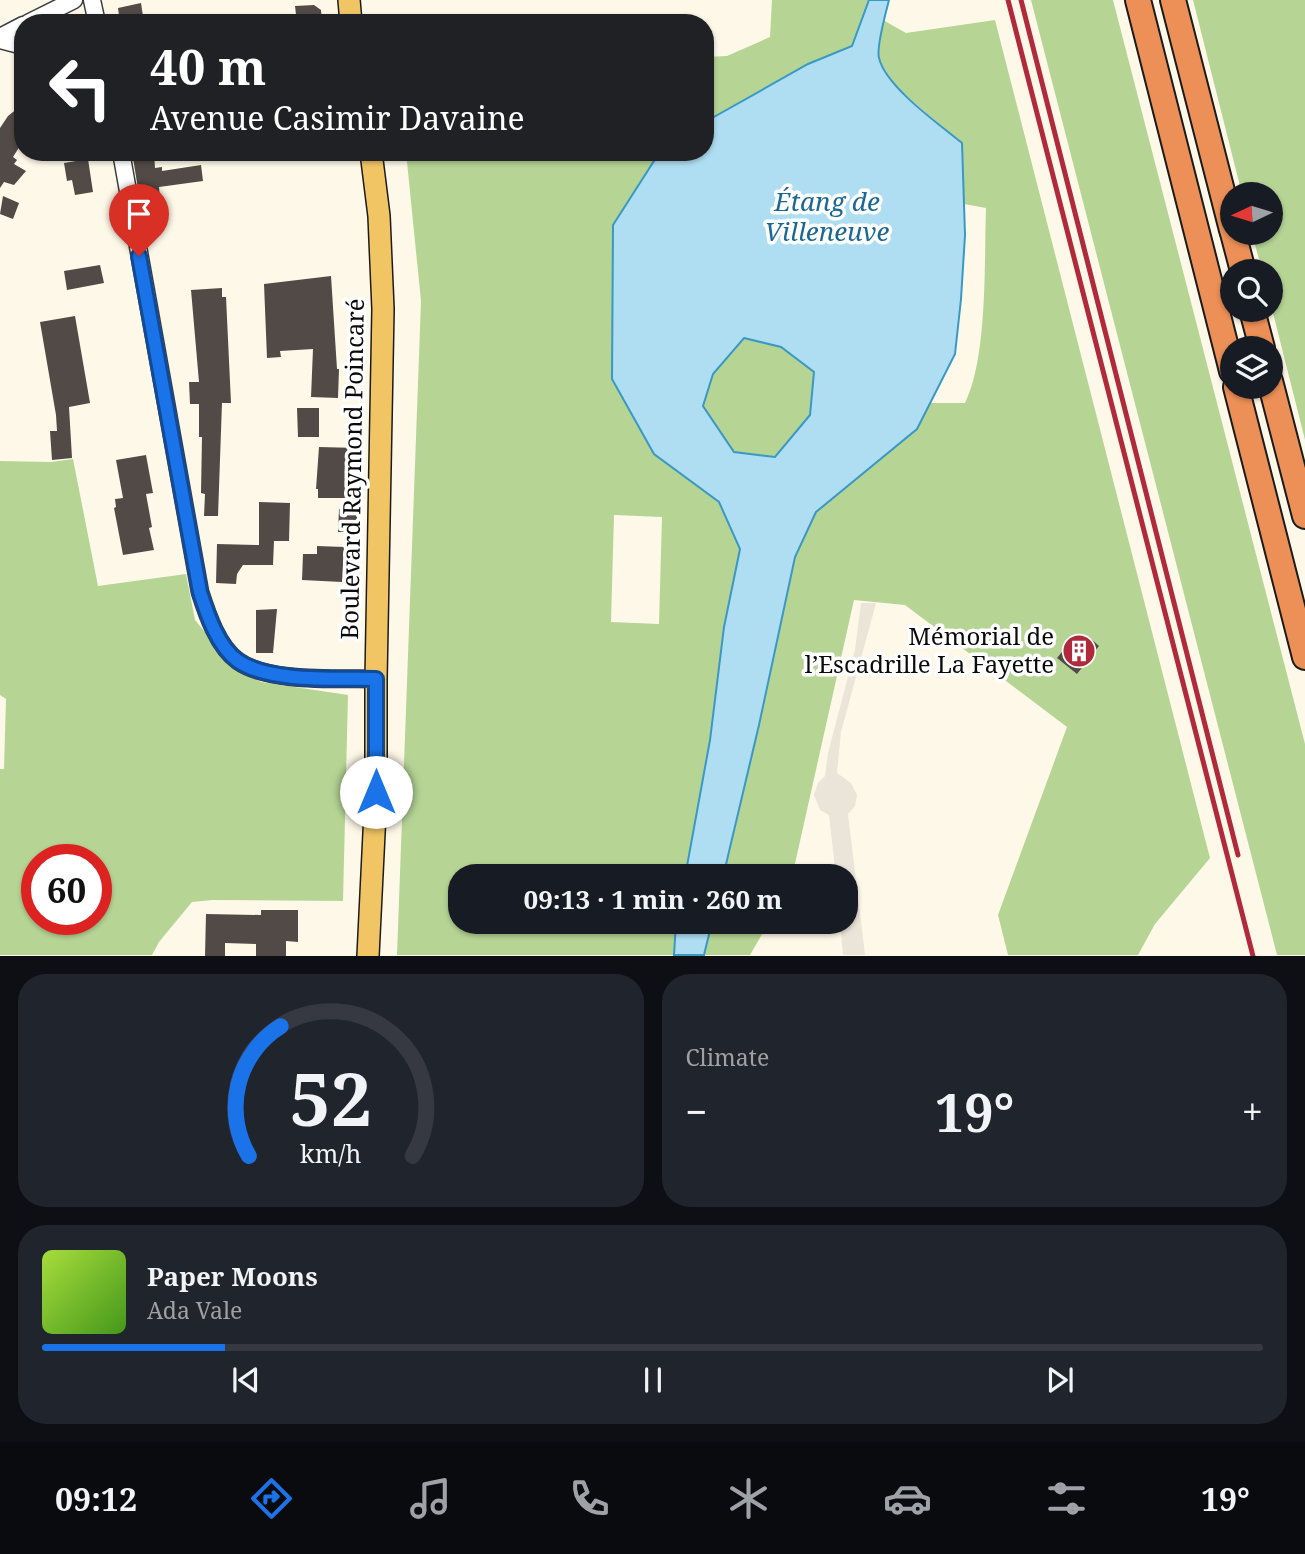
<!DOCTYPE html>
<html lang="en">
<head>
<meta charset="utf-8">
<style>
  body { margin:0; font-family:"Noto Serif",serif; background:#20242c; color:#f1f3f6; height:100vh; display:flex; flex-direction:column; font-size:26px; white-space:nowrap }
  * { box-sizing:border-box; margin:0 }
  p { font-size:23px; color:#9ea1a6 }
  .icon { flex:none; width:38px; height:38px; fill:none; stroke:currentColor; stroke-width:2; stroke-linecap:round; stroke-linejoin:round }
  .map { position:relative; height:956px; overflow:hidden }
  .panel { display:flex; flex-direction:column; gap:18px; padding:18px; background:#0d0f14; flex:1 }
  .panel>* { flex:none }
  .hud { position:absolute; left:14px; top:14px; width:700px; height:147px; border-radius:28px; box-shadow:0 2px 5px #0004; background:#202124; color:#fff; overflow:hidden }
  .needle { width:46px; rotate:266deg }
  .fabs { position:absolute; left:1220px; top:182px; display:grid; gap:14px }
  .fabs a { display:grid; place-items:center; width:63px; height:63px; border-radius:50%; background:#171b24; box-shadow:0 2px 5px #0004; font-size:35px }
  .speed { position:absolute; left:21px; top:844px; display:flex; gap:14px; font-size:35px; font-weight:700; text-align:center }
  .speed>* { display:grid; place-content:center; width:91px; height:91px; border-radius:50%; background:#171b24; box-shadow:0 2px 5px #0004; line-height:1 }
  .speed .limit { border:10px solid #d22; background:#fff; color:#111 }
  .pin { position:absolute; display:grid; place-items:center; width:60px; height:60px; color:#fff; margin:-72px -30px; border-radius:50% 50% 50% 0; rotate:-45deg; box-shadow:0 0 7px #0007 }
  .pin .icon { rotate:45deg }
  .me { position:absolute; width:77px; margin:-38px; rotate:0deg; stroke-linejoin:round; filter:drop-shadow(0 0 5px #0008) }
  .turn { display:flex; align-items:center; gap:24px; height:147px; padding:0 21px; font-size:32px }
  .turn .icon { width:91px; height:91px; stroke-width:2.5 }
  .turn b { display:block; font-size:49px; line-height:60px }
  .big { font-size:52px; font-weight:700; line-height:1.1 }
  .panel .tile { flex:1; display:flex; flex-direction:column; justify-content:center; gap:10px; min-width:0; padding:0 24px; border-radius:28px; background:#20242c }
  .panel .dial { align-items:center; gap:0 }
  .dial svg { height:182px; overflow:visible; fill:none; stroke:#363941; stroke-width:7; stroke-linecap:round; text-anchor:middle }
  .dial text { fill:#f1f3f6; stroke:none }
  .song { display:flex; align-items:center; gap:21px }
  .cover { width:84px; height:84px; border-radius:10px; background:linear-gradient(135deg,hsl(80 70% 55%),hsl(100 70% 35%)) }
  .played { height:7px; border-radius:4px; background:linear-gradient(90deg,#1a73e8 15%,#363941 15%) }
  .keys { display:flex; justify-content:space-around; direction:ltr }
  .heat { display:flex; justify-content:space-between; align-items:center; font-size:38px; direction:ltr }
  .panel .tiles { flex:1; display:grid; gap:18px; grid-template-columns:1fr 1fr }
  .tile:last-child { grid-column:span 2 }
  .trip { position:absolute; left:448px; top:864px; width:410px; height:70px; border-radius:28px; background:#171b24; box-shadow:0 2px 5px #0004; font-weight:700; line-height:70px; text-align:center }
  .dock { display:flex; height:112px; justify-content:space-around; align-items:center; background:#090b0e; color:#9ea1a6 }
  .dock .icon { width:49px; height:49px }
  .dock .current { color:#1a73e8 }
  .dock b { font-size:32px; color:#f1f3f6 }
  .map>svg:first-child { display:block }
  .forest { fill:#b6d595; fill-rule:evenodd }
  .plaza { fill:#ebe5d9 }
  .water { fill:#afdef2; stroke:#3a98c5; stroke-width:2; fill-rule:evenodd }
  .building { fill:#524a47 }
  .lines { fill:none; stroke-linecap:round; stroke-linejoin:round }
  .minor-casing { stroke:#3d3d3d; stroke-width:19 }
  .major-casing { stroke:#1b1b1b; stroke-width:24 }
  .highway-casing { stroke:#1b1b1b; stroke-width:28 }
  .minor { stroke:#fff; stroke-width:16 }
  .major { stroke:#f1c564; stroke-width:21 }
  .highway { stroke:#ed9057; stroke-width:24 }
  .rail { stroke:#b12a3b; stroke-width:5 }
  .route-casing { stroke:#114b97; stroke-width:18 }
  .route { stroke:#1a73e8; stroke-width:12 }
  .labels { text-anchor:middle; stroke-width:7; stroke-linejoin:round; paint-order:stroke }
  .street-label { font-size:24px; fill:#0a0a0a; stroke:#fff }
  .poi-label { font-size:24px; fill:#0a0a0a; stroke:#fff; text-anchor:end }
  .water-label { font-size:26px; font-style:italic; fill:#1b6893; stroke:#fff }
</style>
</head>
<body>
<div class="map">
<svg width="1305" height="956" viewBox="0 0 1305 956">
  <rect width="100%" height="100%" fill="#fef8e8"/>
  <!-- forest -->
  <g class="forest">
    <polygon points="772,0 869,0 852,46 808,64 705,122 705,57 727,56 770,37"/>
    <polygon points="1031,0 1113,0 1305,744 1305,955 1277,955"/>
    <polygon points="1193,0 1305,0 1305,440 1271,305 1270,271 1262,271 1252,233 1270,233 1270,194 1242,194"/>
    <path d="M883 20 906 33 995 20 1210 858 1155 924 1138 955H1008L998 915 1067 727 905 605 854 600 792 877H723L759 725 795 557 816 512 917 429 930 403H965C988 356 984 261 986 208L964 204 961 143 896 87 878 58Z"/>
    <path d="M406 152H664L654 161V454L719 502 740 549 724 627 710 740 685 877H460V922H676L674 955H397L421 301ZM614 515 662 517 659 624 611 622Z"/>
    <polygon points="744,337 781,347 814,372 810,415 775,457 734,452 703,406 713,374"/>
    <path d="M73 459 98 586 186 574 195 620 233 666 261 682 348 695 343 901 212 900 192 902 159 942 152 955H0V769H4L6 699 0 695V461L51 462ZM37 859H96V919H37Z"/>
    <polygon points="712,922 769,922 750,955 704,955"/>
  </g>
  <!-- plaza -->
  <polygon class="plaza" points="861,603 876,603 841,732 837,773 851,783 857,795 855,806 848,814 865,955 843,955 840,922 845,922 845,877 836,877 829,815 820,810 814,795 818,783 825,776 828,753 855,650"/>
  <!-- water -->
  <g class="water">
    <path d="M869 0H889C886 12 876 47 879 58 886 87 939 124 962 143L965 235 961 299 955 354 917 429 816 512 795 557 759 725 723 877H685L710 740 724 627 740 549 719 502 654 454 612 379 613 225 654 161 664 152H705V122L808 64 852 46ZM744 338 781 347 814 372 810 415 775 457 734 452 703 406 713 374Z"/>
    <polygon points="676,922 712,922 704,955 674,955"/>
  </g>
  <!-- building -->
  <g class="building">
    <polygon points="141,3 144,23 120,23 118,8"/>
    <polygon points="314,5 321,10 322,23 297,23 295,6"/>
    <polygon points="18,108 19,122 23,125 23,141 13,157 17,160 14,164 26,171 14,185 4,182 0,188 0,128 8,116"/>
    <polygon points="132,152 154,152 155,168 162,167 162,171 201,165 203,181 159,187 160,198 140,201"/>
    <polygon points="88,159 93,192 75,195 72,180 67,181 64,163"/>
    <polygon points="3,196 19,203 13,219 0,214"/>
    <polygon points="100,265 104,283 67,290 64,271"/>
    <polygon points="331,276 337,369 339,369 338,398 311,397 313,349 280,351 281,357 267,358 264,284"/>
    <polygon points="222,288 222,297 226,297 231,403 222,403 218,516 204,516 205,494 201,493 202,437 199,437 199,404 190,404 189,382 199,382 191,290"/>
    <polygon points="75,316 90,403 69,407 72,458 52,460 50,431 57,431 56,415 40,322"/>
    <polygon points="297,408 319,408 319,437 298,437"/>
    <polygon points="319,447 359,448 359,462 347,462 346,498 318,498 318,489 316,489"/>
    <polygon points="146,455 153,493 146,494 152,527 149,528 154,550 123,555 114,508 116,507 115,499 123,498 116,460"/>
    <polygon points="259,502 290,503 289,541 274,541 273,565 243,565 237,574 236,584 216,583 217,544 259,545"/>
    <polygon points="339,509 357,509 357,532 338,532"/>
    <polygon points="317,546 344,547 342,582 302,580 303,554 317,554"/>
    <polygon points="277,609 273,653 256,653 256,610"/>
    <polygon points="1075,636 1084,643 1089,637 1099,646 1077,674 1057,658"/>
    <polygon points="261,910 298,910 298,942 286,941 286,956 256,956 256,944 225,943 225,956 205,956 206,914 261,915"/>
  </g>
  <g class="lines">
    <defs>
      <g id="minor">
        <polyline points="92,0 97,23"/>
        <polyline points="28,23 74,0"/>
        <polyline points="0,37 23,25"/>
        <polyline points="0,40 23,46"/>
        <path d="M121 152 200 592C207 614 218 647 238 661 269 683 338 678 376 679"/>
      </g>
      <g id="major">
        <polyline points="349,0 351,23"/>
        <polyline points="368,956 376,792 376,679 383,309 379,216 371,152"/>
      </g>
      <g id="highway">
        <polyline points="1138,0 1232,371"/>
        <polyline points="1173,0 1232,230"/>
        <polyline points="1233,233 1243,271"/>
        <polyline points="1252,310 1262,348"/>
        <polyline points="1270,381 1305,516"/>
        <polyline points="1236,387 1305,657"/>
      </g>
    </defs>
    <!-- minor casing -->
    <use href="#minor" class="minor-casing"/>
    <!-- major casing -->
    <use href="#major" class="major-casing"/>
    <!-- highway casing -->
    <use href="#highway" class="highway-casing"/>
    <!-- minor -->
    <use href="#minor" class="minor"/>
    <!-- major -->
    <use href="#major" class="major"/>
    <!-- highway -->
    <use href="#highway" class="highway"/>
    <!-- rail -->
    <g class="rail">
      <polyline points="1008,0 1253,956"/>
      <polyline points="1021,0 1238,855"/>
    </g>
  </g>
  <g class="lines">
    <defs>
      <path id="route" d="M139 256 200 592C207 614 218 647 238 661 270 683 338 678 376 679V792"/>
    </defs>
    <!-- route casing -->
    <use href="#route" class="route-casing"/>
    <!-- route -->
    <use href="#route" class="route"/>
  </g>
  <!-- icons -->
  <defs>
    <symbol id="building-disc" viewBox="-11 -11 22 22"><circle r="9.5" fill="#b12a3b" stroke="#fff"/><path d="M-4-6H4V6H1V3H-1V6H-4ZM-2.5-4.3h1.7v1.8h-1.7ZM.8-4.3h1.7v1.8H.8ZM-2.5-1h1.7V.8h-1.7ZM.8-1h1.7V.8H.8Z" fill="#fff"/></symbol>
  </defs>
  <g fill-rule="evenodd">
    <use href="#building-disc" x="1060" y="632" width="38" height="38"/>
  </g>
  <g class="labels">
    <!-- street labels -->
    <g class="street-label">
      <text transform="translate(353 469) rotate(-89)" y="8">Boulevard Raymond Poincaré</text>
    </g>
    <!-- poi labels -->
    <g class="poi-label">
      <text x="1054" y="645">Mémorial de<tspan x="1054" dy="28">l’Escadrille La Fayette</tspan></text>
    </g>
    <!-- water labels -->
    <g class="water-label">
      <text x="827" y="211">Étang de<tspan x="827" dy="30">Villeneuve</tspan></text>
    </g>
  </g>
</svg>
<div class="fabs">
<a><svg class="needle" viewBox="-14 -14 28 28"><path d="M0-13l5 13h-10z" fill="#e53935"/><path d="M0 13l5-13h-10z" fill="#9ea1a6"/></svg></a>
<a><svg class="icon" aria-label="search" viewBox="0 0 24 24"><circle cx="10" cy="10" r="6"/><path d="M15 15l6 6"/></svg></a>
<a><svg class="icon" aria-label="layers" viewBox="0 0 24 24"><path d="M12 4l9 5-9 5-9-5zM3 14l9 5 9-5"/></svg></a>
</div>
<div class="speed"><div class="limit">60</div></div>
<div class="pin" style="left:139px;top:256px;background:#d93025"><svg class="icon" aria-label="arrive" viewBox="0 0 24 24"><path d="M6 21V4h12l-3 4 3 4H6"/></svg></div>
<svg class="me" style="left:376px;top:792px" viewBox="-20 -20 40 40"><circle r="19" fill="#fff"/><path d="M0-13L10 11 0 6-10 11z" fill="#1a73e8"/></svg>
<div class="trip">09:13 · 1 min · 260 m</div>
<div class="hud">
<div class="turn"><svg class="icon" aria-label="left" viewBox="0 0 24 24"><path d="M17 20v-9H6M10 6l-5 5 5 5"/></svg><div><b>40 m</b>Avenue Casimir Davaine</div></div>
</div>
</div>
<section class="panel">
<div class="tiles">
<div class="tile dial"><svg viewBox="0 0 100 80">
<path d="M14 69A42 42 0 1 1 86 69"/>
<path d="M14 69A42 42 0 0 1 28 12" stroke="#1a73e8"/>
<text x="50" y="56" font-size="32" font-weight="700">52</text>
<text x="50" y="72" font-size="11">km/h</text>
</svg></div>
<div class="tile"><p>Climate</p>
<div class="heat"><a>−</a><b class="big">19°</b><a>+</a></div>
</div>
<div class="tile">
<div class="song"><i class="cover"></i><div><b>Paper Moons</b><p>Ada Vale</p></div></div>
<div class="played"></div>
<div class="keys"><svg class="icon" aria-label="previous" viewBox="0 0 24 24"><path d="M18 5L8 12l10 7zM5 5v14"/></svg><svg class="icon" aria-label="pause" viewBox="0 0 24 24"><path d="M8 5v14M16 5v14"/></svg><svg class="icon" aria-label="next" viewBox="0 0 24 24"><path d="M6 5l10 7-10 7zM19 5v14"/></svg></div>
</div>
</div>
</section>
<nav class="dock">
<b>09:12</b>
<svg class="icon current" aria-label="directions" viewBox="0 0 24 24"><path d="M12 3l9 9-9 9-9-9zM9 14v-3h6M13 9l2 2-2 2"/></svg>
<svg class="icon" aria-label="music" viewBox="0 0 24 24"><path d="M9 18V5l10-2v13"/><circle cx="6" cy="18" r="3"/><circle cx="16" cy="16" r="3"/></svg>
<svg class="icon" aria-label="phone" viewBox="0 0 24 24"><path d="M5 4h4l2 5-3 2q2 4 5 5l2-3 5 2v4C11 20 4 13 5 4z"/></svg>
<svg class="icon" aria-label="climate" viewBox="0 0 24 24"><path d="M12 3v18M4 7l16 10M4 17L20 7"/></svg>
<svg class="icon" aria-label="car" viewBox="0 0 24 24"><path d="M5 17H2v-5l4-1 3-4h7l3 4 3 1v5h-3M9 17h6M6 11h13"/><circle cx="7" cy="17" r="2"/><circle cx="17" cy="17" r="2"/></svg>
<svg class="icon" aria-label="filters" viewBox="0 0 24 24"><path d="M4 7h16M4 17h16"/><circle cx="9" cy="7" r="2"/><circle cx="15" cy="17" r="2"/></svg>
<b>19°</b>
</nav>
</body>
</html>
